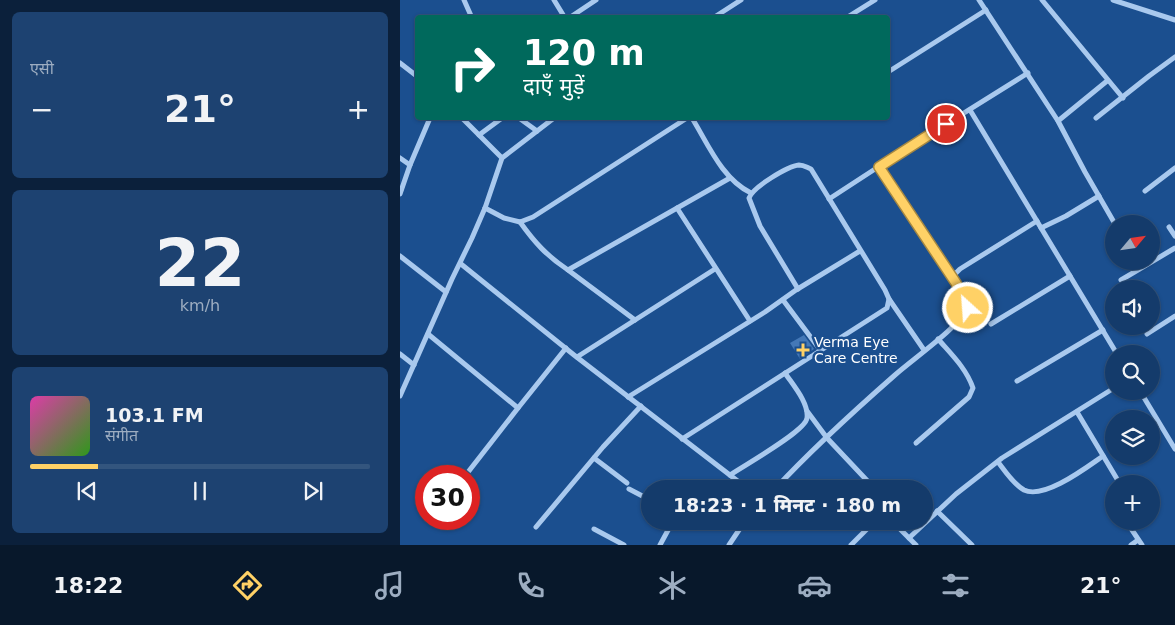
<!DOCTYPE html>
<html lang="hi">
<head>
<meta charset="utf-8">
<style>
  body { margin:0; font-family:"DejaVu Sans","Noto Sans Devanagari",sans-serif; background:#1d4271; color:#f1f3f6; height:100vh; display:flex; flex-direction:column; font-size:19px; white-space:nowrap }
  * { box-sizing:border-box; margin:0 }
  p { font-size:16px; color:#9dadc1 }
  .icon { flex:none; width:28px; height:28px; fill:none; stroke:currentColor; stroke-width:2; stroke-linecap:round; stroke-linejoin:round }
  .map { position:relative; flex:1; overflow:hidden }
  .drawer { display:flex; flex-direction:column; gap:12px; padding:12px; background:#0b203b; width:400px }
  .drawer>* { flex:none }
  .banner { position:absolute; left:15px; top:15px; width:475px; height:105px; border-radius:5px; box-shadow:0 1px 4px #0004,0 0 0 1px #33557e; background:#00695c; color:#fff; overflow:hidden }
  .needle { width:32px; rotate:61deg }
  .controls { position:absolute; left:705px; top:215px; display:grid; gap:10px }
  .controls a { display:grid; place-items:center; width:55px; height:55px; border-radius:50%; background:#143b6b; box-shadow:0 1px 4px #0004,0 0 0 1px #33557e; font-size:25px }
  .speed { position:absolute; left:15px; top:465px; display:flex; gap:10px; font-size:25px; font-weight:700; text-align:center }
  .speed>* { display:grid; place-content:center; width:65px; height:65px; border-radius:50%; background:#143b6b; box-shadow:0 1px 4px #0004,0 0 0 1px #33557e; line-height:1 }
  .speed .limit { border:8px solid #d22; background:#fff; color:#111 }
  .pin { position:absolute; display:grid; place-items:center; width:42px; height:42px; color:#fff; margin:-21px; border:2px solid #fff; border-radius:50%; box-shadow:0 1px 5px #0007 }
  .me { position:absolute; width:55px; margin:-28px; rotate:334deg; stroke-linejoin:round; filter:drop-shadow(0 0 4px #0008) }
  .turn { display:flex; align-items:center; gap:18px; height:105px; padding:0 25px; font-size:22px }
  .turn .icon { width:65px; height:65px; stroke-width:2.5 }
  .turn b { display:block; font-size:35px; line-height:42px }
  .big { font-size:38px; font-weight:800; line-height:1.1 }
  .drawer .card { flex:1; display:flex; flex-direction:column; justify-content:center; gap:8px; min-width:0; padding:0 18px; border-radius:8px; background:#1d4271 }
  .drawer .dial { align-items:center; gap:0 }
  .dial b { font-size:65px; line-height:1 }
  .song { display:flex; align-items:center; gap:15px }
  .cover { width:60px; height:60px; border-radius:8px; background:linear-gradient(135deg,hsl(320 70% 55%),hsl(110 70% 35%)) }
  .played { height:5px; border-radius:2px; background:linear-gradient(90deg,#ffd166 20%,#33557e 20%) }
  .keys { display:flex; justify-content:space-around; direction:ltr }
  .heat { display:flex; justify-content:space-between; align-items:center; font-size:28px; direction:ltr }
  .trip { position:absolute; left:241px; top:480px; width:292px; height:50px; border-radius:25px; background:#143b6b; box-shadow:0 1px 4px #0004,0 0 0 1px #33557e; font-weight:800; line-height:50px; text-align:center }
  .tabs { display:flex; height:80px; justify-content:space-around; align-items:center; background:#08182b; color:#9dadc1 }
  .tabs .icon { width:35px; height:35px }
  .tabs .selected { color:#ffd166 }
  .tabs b { font-size:22px; color:#f1f3f6 }
  main { display:flex; flex:1; min-height:0 }
  .map>svg:first-child { display:block }
  .building { fill:#4478b7 }
  .lines { fill:none; stroke-linecap:round; stroke-linejoin:round }
  .minor { stroke:#a9c9ee; stroke-width:5 }
  .route-casing { stroke:#a68842; stroke-width:12 }
  .route { stroke:#ffd166; stroke-width:9 }
  .poi-dot { fill:#ffd166; stroke:#1b4f8f; stroke-width:2 }
  .labels { text-anchor:middle; stroke-width:5; stroke-linejoin:round; paint-order:stroke }
  .poi-label { font-size:14px; fill:#fff; stroke:#1b4f8f; text-anchor:start }
</style>
</head>
<body>
<main>
<section class="drawer">
<div class="card"><p>एसी</p>
<div class="heat"><a>−</a><b class="big">21°</b><a>+</a></div>
</div>
<div class="card dial"><b>22</b><p>km/h</p></div>
<div class="card">
<div class="song"><i class="cover"></i><div><b>103.1 FM</b><p>संगीत</p></div></div>
<div class="played"></div>
<div class="keys"><svg class="icon" aria-label="previous" viewBox="0 0 24 24"><path d="M18 5L8 12l10 7zM5 5v14"/></svg><svg class="icon" aria-label="pause" viewBox="0 0 24 24"><path d="M8 5v14M16 5v14"/></svg><svg class="icon" aria-label="next" viewBox="0 0 24 24"><path d="M6 5l10 7-10 7zM19 5v14"/></svg></div>
</div>
</section>
<div class="map">
<svg width="775" height="545" viewBox="0 0 775 545">
  <rect width="100%" height="100%" fill="#1b4f8f"/>
  <!-- building -->
  <polygon class="building" points="404,335 414,349 400,359 390,343"/>
  <g class="lines">
    <!-- minor -->
    <g class="minor">
      <polyline points="64,0 72,18"/>
      <polyline points="154,0 165,18"/>
      <polyline points="579,0 658,121 685,172 715,224"/>
      <polyline points="642,0 723,98"/>
      <polyline points="713,0 775,20"/>
      <polyline points="169,18 196,0"/>
      <polyline points="313,18 341,0"/>
      <polyline points="446,18 475,0"/>
      <polyline points="0,63 18,77"/>
      <polyline points="488,72 586,10"/>
      <polyline points="570,110 717,354"/>
      <polyline points="62,118 102,158"/>
      <polyline points="119,118 137,131"/>
      <path d="M292 118C308 144 322 179 351 193"/>
      <polyline points="412,118 414,118"/>
      <polyline points="696,118 749,76 775,57"/>
      <polyline points="658,121 707,81"/>
      <polyline points="79,135 102,118"/>
      <polyline points="0,158 10,165"/>
      <polyline points="745,191 775,168"/>
      <polyline points="0,194 10,165 30,118"/>
      <polyline points="429,199 495,156 628,73"/>
      <polyline points="85,208 104,218 120,222 133,217 287,118"/>
      <polyline points="277,208 350,321"/>
      <path d="M120 222C135 243 147 256 168 270L330 178"/>
      <polyline points="769,227 775,236"/>
      <polyline points="641,228 666,216 699,196"/>
      <polyline points="0,256 46,292"/>
      <polyline points="61,264 174,355 348,489"/>
      <polyline points="168,270 235,320"/>
      <polyline points="552,277 560,269 637,221"/>
      <polyline points="721,280 775,248"/>
      <polyline points="489,299 524,350"/>
      <polyline points="383,300 421,351"/>
      <polyline points="591,324 670,276"/>
      <polyline points="28,334 118,408 65,476"/>
      <polyline points="747,334 775,316"/>
      <polyline points="0,354 14,365"/>
      <polyline points="177,357 315,269"/>
      <polyline points="617,381 703,330"/>
      <polyline points="740,391 775,449"/>
      <polyline points="0,396 52,279 72,238 85,208 102,158 154,118"/>
      <polyline points="228,397 365,312 396,290 460,251"/>
      <polyline points="118,408 166,348"/>
      <polyline points="407,411 427,438 475,489"/>
      <polyline points="677,412 720,484"/>
      <path d="M282 439 487 308 489 299 485 290 411 169C406 167 404 165 399 165 388 166 353 187 349 198L360 226 398 289"/>
      <path d="M516 443 569 397 573 388C566 368 551 354 538 339"/>
      <polyline points="194,458 227,483"/>
      <path d="M598 462C605 471 613 484 624 490 644 500 687 467 703 456"/>
      <path d="M330 475C343 466 406 431 407 418 409 403 393 385 385 373"/>
      <polyline points="229,489 250,500"/>
      <path d="M375 489C412 449 454 411 495 375 513 359 559 327 568 308L556 283 479 167"/>
      <polyline points="537,511 572,545"/>
      <polyline points="492,521 516,545"/>
      <polyline points="726,521 742,545"/>
      <polyline points="136,527 203,447 241,406"/>
      <polyline points="194,529 224,545"/>
      <polyline points="509,538 556,494 602,458 714,388"/>
      <polyline points="260,545 273,521"/>
      <polyline points="329,545 345,521"/>
      <polyline points="451,545 475,521"/>
      <polyline points="731,545 738,540"/>
    </g>
  </g>
  <g class="lines">
    <defs>
      <polyline id="route" points="546,124 479,167 556,283 568,308"/>
    </defs>
    <!-- route casing -->
    <use href="#route" class="route-casing"/>
    <!-- route -->
    <use href="#route" class="route"/>
  </g>
  <!-- markers -->
  <path class="poi-dot" d="M400.5 342.5h5v5h5v5h-5v5h-5v-5h-5v-5h5z"/>
  <g class="labels">
    <!-- poi labels -->
    <g class="poi-label">
      <text x="414" y="347">Verma Eye<tspan x="414" dy="16">Care Centre</tspan></text>
    </g>
  </g>
</svg>
<div class="controls">
<a><svg class="needle" viewBox="-14 -14 28 28"><path d="M0-13l5 13h-10z" fill="#e53935"/><path d="M0 13l5-13h-10z" fill="#9dadc1"/></svg></a>
<a><svg class="icon" aria-label="sound" viewBox="0 0 24 24"><path d="M4 9h4l5-4v14l-5-4H4zM17 9q2 3 0 6"/></svg></a>
<a><svg class="icon" aria-label="search" viewBox="0 0 24 24"><circle cx="10" cy="10" r="6"/><path d="M15 15l6 6"/></svg></a>
<a><svg class="icon" aria-label="layers" viewBox="0 0 24 24"><path d="M12 4l9 5-9 5-9-5zM3 14l9 5 9-5"/></svg></a>
<a>+</a>
</div>
<div class="speed"><div class="limit">30</div></div>
<div class="pin" style="left:546px;top:124px;background:#d93025"><svg class="icon" aria-label="arrive" viewBox="0 0 24 24"><path d="M6 21V4h12l-3 4 3 4H6"/></svg></div>
<svg class="me" style="left:568px;top:308px" viewBox="-20 -20 40 40"><circle r="17" fill="#ffd166" stroke="#fff" stroke-width="3"/><path d="M0-11L8 9 0 5-8 9z" fill="#fff"/></svg>
<div class="trip">18:23 · 1 मिनट · 180 m</div>
<div class="banner">
<div class="turn"><svg class="icon" aria-label="right" viewBox="0 0 24 24"><path d="M7 20v-9h11M14 6l5 5-5 5"/></svg><div><b>120 m</b>दाएँ मुड़ें</div></div>
</div>
</div>
</main>
<nav class="tabs">
<b>18:22</b>
<svg class="icon selected" aria-label="directions" viewBox="0 0 24 24"><path d="M12 3l9 9-9 9-9-9zM9 14v-3h6M13 9l2 2-2 2"/></svg>
<svg class="icon" aria-label="music" viewBox="0 0 24 24"><path d="M9 18V5l10-2v13"/><circle cx="6" cy="18" r="3"/><circle cx="16" cy="16" r="3"/></svg>
<svg class="icon" aria-label="phone" viewBox="0 0 24 24"><path d="M5 4h4l2 5-3 2q2 4 5 5l2-3 5 2v4C11 20 4 13 5 4z"/></svg>
<svg class="icon" aria-label="climate" viewBox="0 0 24 24"><path d="M12 3v18M4 7l16 10M4 17L20 7"/></svg>
<svg class="icon" aria-label="car" viewBox="0 0 24 24"><path d="M5 17H2v-5l4-1 3-4h7l3 4 3 1v5h-3M9 17h6M6 11h13"/><circle cx="7" cy="17" r="2"/><circle cx="17" cy="17" r="2"/></svg>
<svg class="icon" aria-label="filters" viewBox="0 0 24 24"><path d="M4 7h16M4 17h16"/><circle cx="9" cy="7" r="2"/><circle cx="15" cy="17" r="2"/></svg>
<b>21°</b>
</nav>
</body>
</html>
